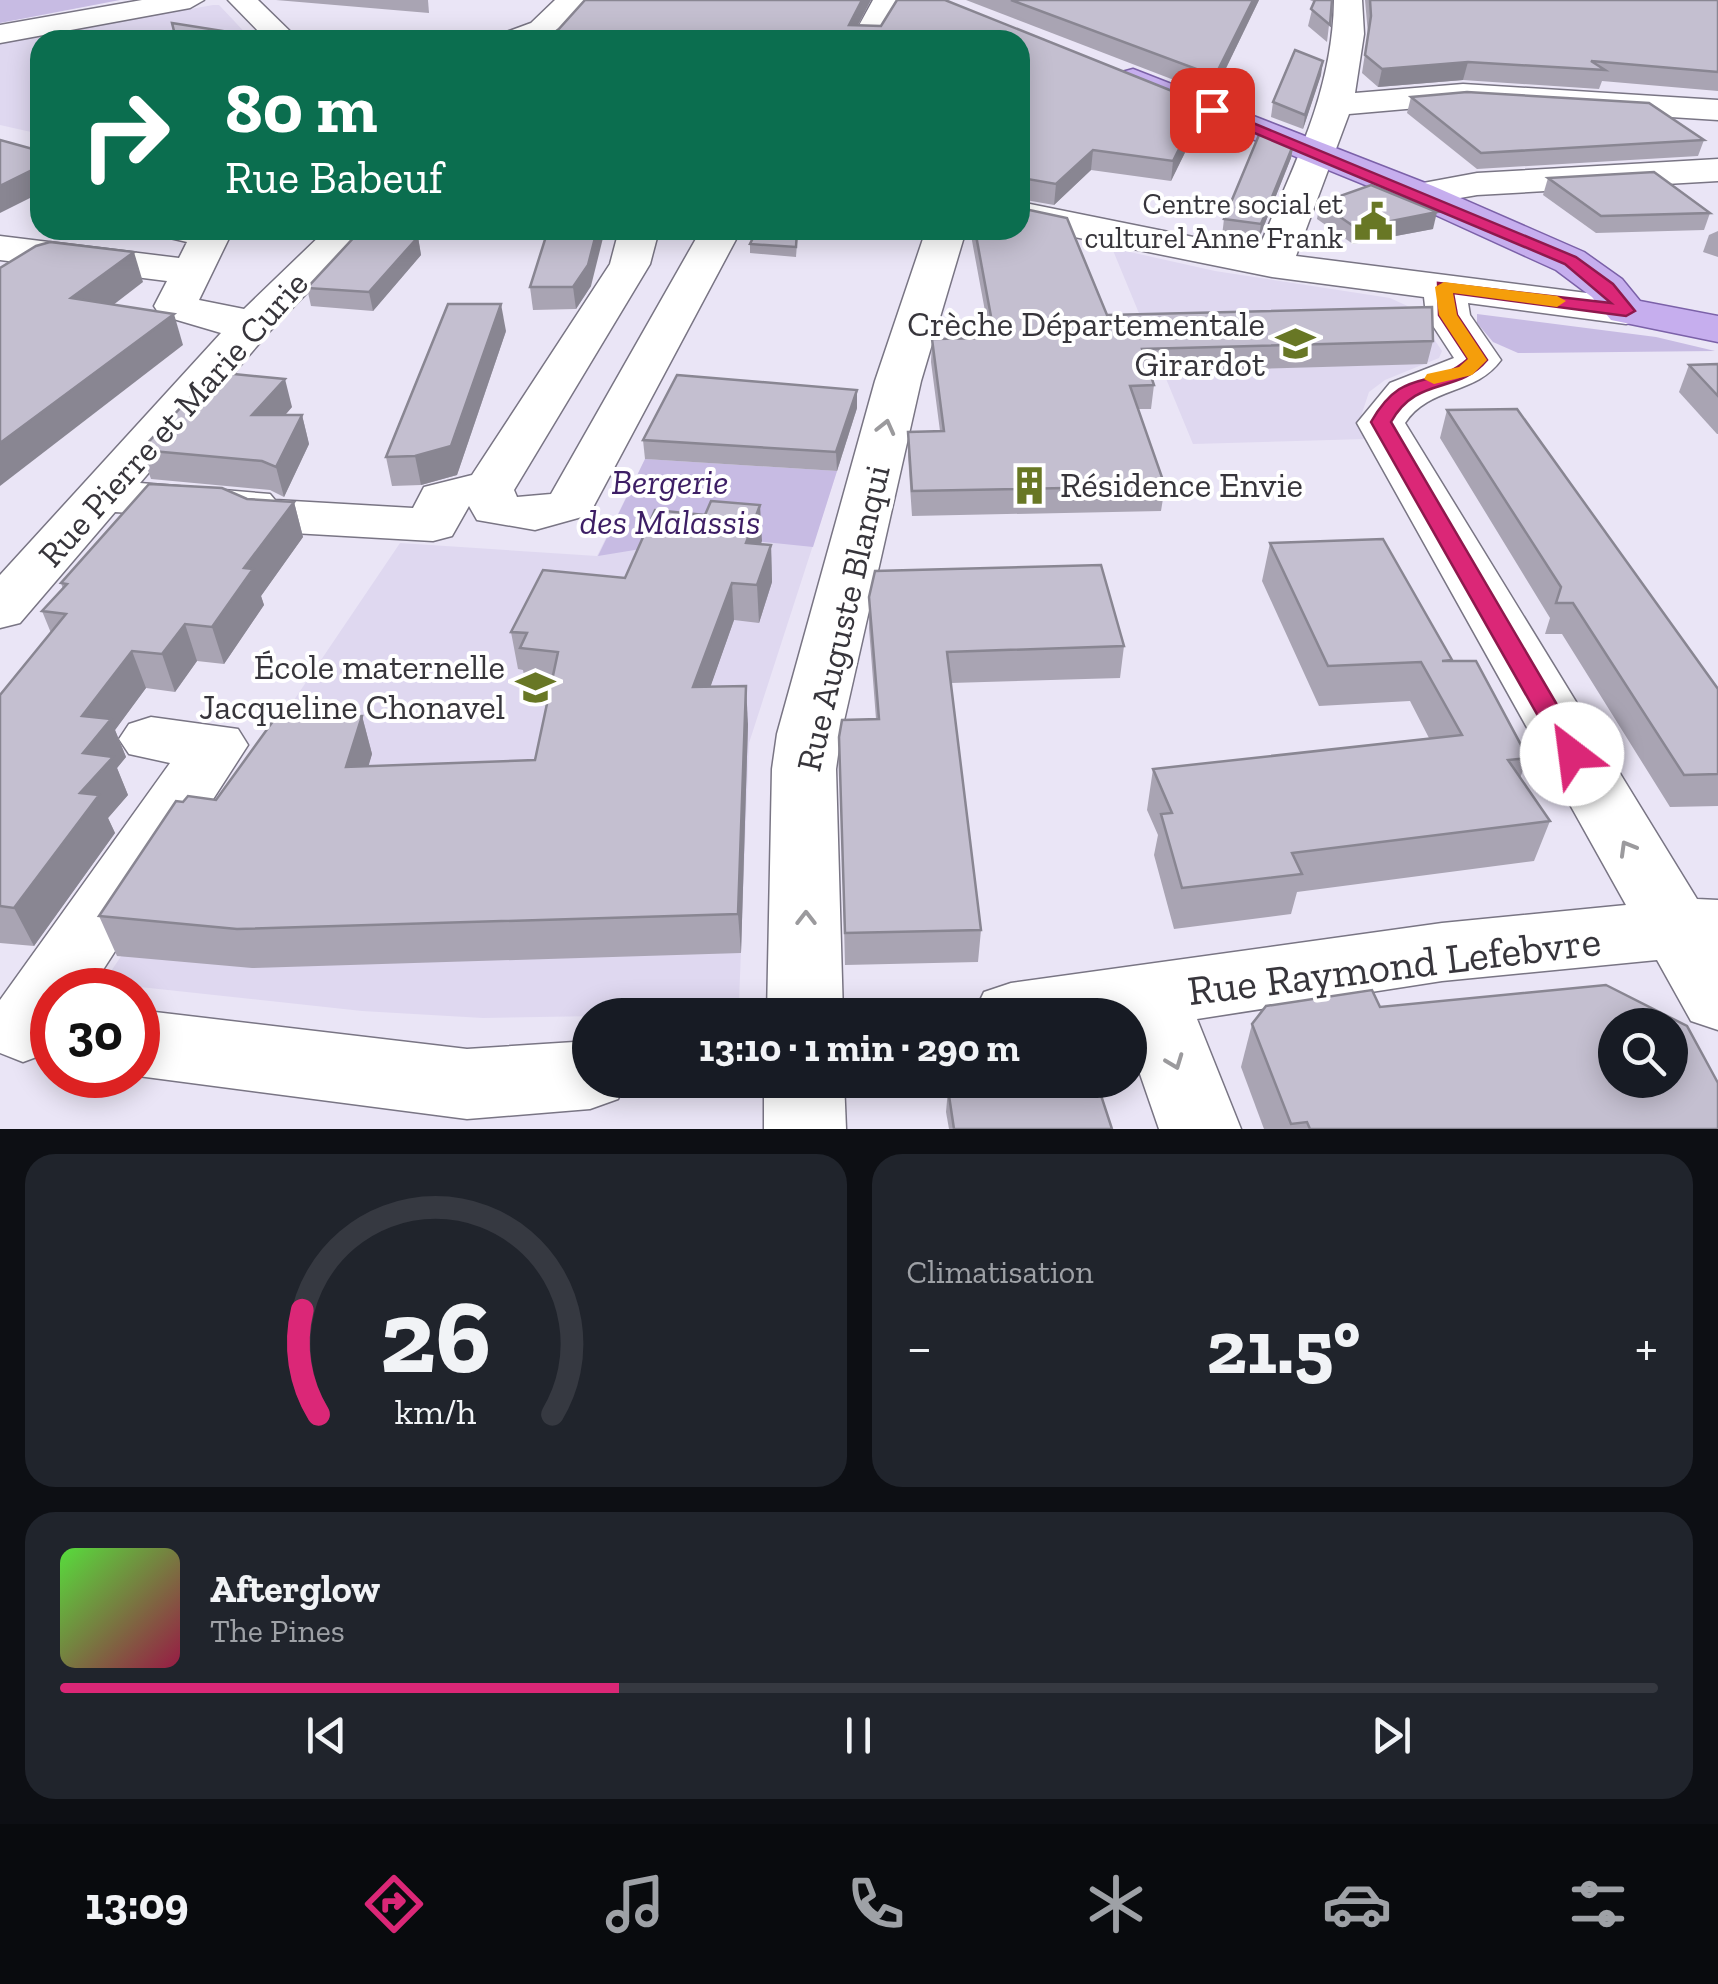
<!DOCTYPE html>
<html lang="fr">
<head>
<meta charset="utf-8">
<style>
  body { margin:0; font-family:"Zilla Slab",serif; background:#20242c; color:#f1f3f6; height:100vh; display:flex; flex-direction:column; font-size:38px; white-space:nowrap }
  * { box-sizing:border-box; margin:0 }
  p { font-size:32px; color:#9ea1a6 }
  .icon { flex:none; width:55px; height:55px; fill:none; stroke:currentColor; stroke-width:2; stroke-linecap:round; stroke-linejoin:round }
  .map { position:relative; height:1129px; overflow:hidden }
  .side { display:flex; flex-direction:column; gap:25px; padding:25px; background:#0d0f14; flex:1 }
  .side>* { flex:none }
  .banner { position:absolute; left:30px; top:30px; width:1000px; height:210px; border-radius:30px; box-shadow:0 5px 25px #0003; background:#0b6e4f; color:#fff; overflow:hidden }
  .buttons { position:absolute; left:1598px; top:1008px; display:grid; gap:20px }
  .buttons a { display:grid; place-items:center; width:90px; height:90px; border-radius:50%; background:#171b24; box-shadow:0 5px 25px #0003; font-size:50px }
  .speed { position:absolute; left:30px; top:968px; display:flex; gap:20px; font-size:50px; font-weight:700; text-align:center }
  .speed>* { display:grid; place-content:center; width:130px; height:130px; border-radius:50%; background:#171b24; box-shadow:0 5px 25px #0003; line-height:1 }
  .speed .limit { border:15px solid #d22; background:#fff; color:#111 }
  .pin { position:absolute; display:grid; place-items:center; width:85px; height:85px; color:#fff; margin:-42px; border-radius:20px; box-shadow:0 5px 15px #0006 }
  .me { position:absolute; width:110px; margin:-55px; rotate:330deg; stroke-linejoin:round; filter:drop-shadow(0 0 8px #0008) }
  .turn { display:flex; align-items:center; gap:35px; height:210px; padding:0 30px; font-size:45px }
  .turn .icon { width:130px; height:130px; stroke-width:2.5 }
  .turn b { display:block; font-size:70px; line-height:85px }
  .big { font-size:75px; font-weight:700; line-height:1.1 }
  .side .card { flex:1; display:flex; flex-direction:column; justify-content:center; gap:15px; min-width:0; padding:0 35px; border-radius:30px; background:#20242c }
  .side .dial { align-items:center; gap:0 }
  .dial svg { height:260px; overflow:visible; fill:none; stroke:#363941; stroke-width:7; stroke-linecap:round; text-anchor:middle }
  .dial text { fill:#f1f3f6; stroke:none }
  .song { display:flex; align-items:center; gap:30px }
  .cover { width:120px; height:120px; border-radius:15px; background:linear-gradient(135deg,hsl(110 70% 55%),hsl(340 70% 35%)) }
  .played { height:10px; border-radius:5px; background:linear-gradient(90deg,#db2777 35%,#363941 35%) }
  .keys { display:flex; justify-content:space-around; direction:ltr }
  .heat { display:flex; justify-content:space-between; align-items:center; font-size:55px; direction:ltr }
  .side .tiles { flex:1; display:grid; gap:25px; grid-template-columns:1fr 1fr }
  .card:last-child { grid-column:span 2 }
  .trip { position:absolute; left:572px; top:998px; width:575px; height:100px; border-radius:50px; background:#171b24; box-shadow:0 5px 25px #0003; font-weight:700; line-height:100px; text-align:center }
  .tab-bar { display:flex; height:160px; justify-content:space-around; align-items:center; background:#090b0e; color:#9ea1a6 }
  .tab-bar .icon { width:70px; height:70px }
  .tab-bar .on { color:#db2777 }
  .tab-bar b { font-size:45px; color:#f1f3f6 }
  .map>svg:first-child { display:block }
  .built { fill:#dfd8f0 }
  .green { fill:#c7bbe3 }
  .lines { fill:none; stroke-linecap:round; stroke-linejoin:round }
  .minor-casing { stroke:#797584; stroke-width:3 }
  .major-casing { stroke:#7b61a8; stroke-width:3 }
  .minor { fill:#fff; fill-rule:evenodd }
  .major { fill:#c6aeee; fill-rule:evenodd }
  .wall { fill:#a9a4b3 }
  .shaded-wall { fill:#898692 }
  .building { fill:#c4bfd0; stroke:#898692; stroke-width:2.5; fill-rule:evenodd }
  .oneway { stroke:#9b9a9d }
  .route { fill:#db2777; stroke:#8e194d; stroke-width:2.5 }
  .slow { fill:#f59e0b }
  .labels { text-anchor:middle; stroke-width:8; stroke-linejoin:round; paint-order:stroke }
  .far-poi-label { font-size:30px; fill:#37353b; stroke:#fff; text-anchor:end }
  .poi-label { font-size:35px; fill:#37353b; stroke:#fff; text-anchor:end }
  .street-label { font-size:35px; fill:#37353b; stroke:#fff }
  .park-label { font-size:35px; font-style:italic; fill:#3d1e65; stroke:#fff }
  .near-street-label { font-size:42px; fill:#37353b; stroke:#fff }
</style>
</head>
<body>
<div class="map">
<svg width="1718" height="1129" viewBox="0 0 1718 1129">
  <rect width="100%" height="100%" fill="#eae5f6"/>
  <!-- built -->
  <g class="built">
    <polygon points="213,5 219,5 252,40 40,40 40,134 0,125 0,43"/>
    <polygon points="1112,248 1215,271 1390,298 1414,309 1442,351 1439,358 1385,380 1369,392 1360,419 1365,439 1193,444"/>
    <polygon points="645,459 837,471 749,743 739,1002 661,1015 483,1018 362,1011 103,983 400,543 597,556"/>
  </g>
  <!-- green -->
  <g class="green">
    <polygon points="0,0 120,0 0,23"/>
    <polygon points="1477,314 1656,337 1715,351 1518,353 1493,342 1477,323"/>
    <polygon points="645,459 837,471 813,547 714,537 598,556"/>
  </g>
  <g class="lines">
    <defs>
      <g id="minor">
        <polygon points="142,0 204,0 190,8 0,43 0,25"/>
        <polygon points="228,0 258,0 299,40 267,40"/>
        <path d="M555 0H585C557 38 542 40 497 40L501 34 531 23Z"/>
        <polygon points="873,0 913,0 896,10 881,40 851,40"/>
        <path d="M1334 0H1362L1364 34 1355 93 1463 84 1718 100V120L1463 104 1349 114 1296 256 1626 298 1641 302 1647 311 1641 320 1626 324 1468 303 1470 315 1501 360C1476 395 1429 386 1405 423L1697 899 1718 900V1030L1691 1021 1657 960 1442 981 1197 1019 1241 1129H1159L1130 1045V1015H973L984 992 1011 983 1442 923 1626 905 1357 423 1390 383 1454 358 1426 315 1424 297 1272 277 1020 226V202L1258 250C1293 167 1333 92 1334 0Z"/>
        <polygon points="1718,159 1718,181 1477,195 1420,205 1407,202 1401,194 1407,186 1477,173"/>
        <polygon points="164,230 228,230 231,234 199,300 244,309 326,230 368,230 269,332 140,483 270,494 275,500 413,508 424,487 472,475 610,264 619,230 659,230 650,264 514,490 517,497 551,494 701,230 741,230 589,515 535,530 477,520 469,506 452,536 433,541 258,531 239,526 235,520 115,512 20,623 0,628 0,575 221,333 160,315 154,306 167,281 0,260 0,236 179,258 187,242 170,238"/>
        <polygon points="926,230 966,230 921,381 841,734 836,769 843,1015 767,1015 772,769 777,734 875,381"/>
        <polygon points="151,717 238,729 248,745 90,990 52,990 50,1052 23,1062 0,1053 0,1000 170,763 129,754 119,739 129,724"/>
        <polygon points="138,1010 467,1049 590,1041 590,1080 627,1080 618,1099 590,1109 467,1119 138,1076"/>
        <polygon points="764,1080 844,1080 846,1129 764,1129"/>
      </g>
      <polygon id="major" points="1133,69 1433,186 1584,252 1622,279 1640,301 1718,316 1718,342 1611,320 1592,297 1556,270 1407,202 1122,86 1117,79 1122,72"/>
    </defs>
    <!-- minor casing -->
    <use href="#minor" class="minor-casing"/>
    <!-- major casing -->
    <use href="#major" class="major-casing"/>
    <!-- minor -->
    <use href="#minor" class="minor"/>
    <!-- major -->
    <use href="#major" class="major"/>
  </g>
  <!-- wall -->
  <g class="wall">
    <polygon points="276,0 428,0 429,13"/>
    <polygon points="585,0 871,0 858,26 881,26 897,0 945,0 1202,103 1200,122 1171,181 1091,170 1054,205 1020,199 1020,40 549,40"/>
    <polygon points="966,0 1259,0 1213,95"/>
    <polygon points="1310,0 1332,0 1327,42 1308,26 1314,2"/>
    <polygon points="1365,0 1718,0 1718,91 1602,81 1599,89 1463,80 1378,87 1362,73 1368,34"/>
    <polygon points="1321,75 1303,129 1271,117 1273,102"/>
    <polygon points="1411,97 1704,140 1698,156 1477,169 1407,113"/>
    <polygon points="1294,143 1291,158 1258,241 1222,236 1224,219"/>
    <polygon points="1548,178 1710,213 1704,230 1596,233 1543,195"/>
    <polygon points="1320,203 1433,229 1353,244 1317,219"/>
    <polygon points="757,230 798,230 796,257 750,253 750,244"/>
    <polygon points="970,230 1020,230 1107,315 1433,341 1427,364 1150,372 1154,385 1151,409 1138,409 1165,486 1161,511 912,516 908,456 908,432 940,431 931,362 932,339 990,338"/>
    <polygon points="1718,231 1718,257 1703,252 1709,235"/>
    <polygon points="418,237 421,255 373,311 311,306 307,288"/>
    <polygon points="591,286 576,309 533,310 530,287"/>
    <polygon points="506,331 457,475 421,485 392,486 386,457"/>
    <polygon points="1718,364 1718,434 1717,434 1679,392 1689,365"/>
    <polygon points="292,407 285,415 302,415 309,444 284,497 270,490 151,479 141,450"/>
    <polygon points="857,408 837,471 645,459 643,440"/>
    <polygon points="1447,410 1718,689 1718,806 1670,807 1562,634 1545,634 1550,618 1440,438"/>
    <polygon points="247,499 294,502 303,537 261,596 264,605 224,664 197,661 175,692 146,688 115,730 126,757 117,768 128,795 108,818 115,833 34,946 0,943 0,695 51,633 42,611 63,589 61,583"/>
    <polygon points="760,505 761,544 771,545 772,582 759,623 734,620 710,687 748,724 741,953 252,968 117,956 99,916 183,802 216,800 362,716 372,754 368,766 535,760 551,689 526,686 523,670 518,669 511,632 625,578 705,515"/>
    <polygon points="1270,543 1451,661 1528,758 1520,778 1550,821 1534,861 1297,892 1291,914 1174,929 1154,855 1158,835 1147,810 1153,769 1429,738 1410,701 1319,706 1262,581"/>
    <polygon points="869,597 1124,646 1120,678 951,683 981,930 978,962 845,965 840,769 876,719 869,628"/>
    <polygon points="1380,1007 1718,1129 1264,1129 1241,1067 1252,1024"/>
    <polygon points="948,1089 1112,1129 949,1129 946,1112"/>
  </g>
  <!-- shaded-wall -->
  <g class="shaded-wall">
    <polygon points="862,0 871,0 850,40 849,25"/>
    <polygon points="1253,0 1259,0 1213,95 1215,76"/>
    <polygon points="1323,61 1321,75 1303,129 1305,115"/>
    <polygon points="1468,62 1463,80 1378,87 1382,69"/>
    <polygon points="1202,103 1200,122 1171,181 1173,161"/>
    <polygon points="1294,143 1291,158 1258,241 1261,224"/>
    <polygon points="1093,150 1091,170 1054,205 1056,184"/>
    <polygon points="40,166 40,193 0,213 0,186"/>
    <polygon points="1437,212 1433,229 1353,244 1356,228"/>
    <polygon points="597,230 605,230 591,286 576,309 573,287"/>
    <polygon points="418,237 421,255 373,311 369,292"/>
    <polygon points="134,252 143,282 82,329 71,298"/>
    <polygon points="501,304 506,331 457,475 421,485 415,456"/>
    <polygon points="174,314 183,345 0,486 0,443"/>
    <polygon points="285,379 292,407 260,444 252,415"/>
    <polygon points="857,390 857,408 837,471 836,452"/>
    <polygon points="302,415 309,444 284,497 276,467"/>
    <polygon points="294,502 303,537 261,596 264,605 224,664 212,627 244,568"/>
    <polygon points="760,505 762,541 748,580 746,543"/>
    <polygon points="771,545 772,582 759,623 757,585"/>
    <polygon points="732,583 734,620 697,725 693,687"/>
    <polygon points="185,624 197,661 175,692 162,654"/>
    <polygon points="132,651 146,688 115,730 126,757 117,768 128,795 108,818 115,833 34,946 14,908 80,793 83,753 82,716"/>
    <polygon points="746,686 748,724 741,953 738,914"/>
    <polygon points="362,716 372,754 357,806 346,767"/>
  </g>
  <!-- building -->
  <g class="building">
    <polygon points="585,0 862,0 849,25 881,26 897,0 945,0 1202,103 1173,161 1093,150 1056,184 1022,178 1020,180 1020,40 549,40"/>
    <polygon points="1011,0 1253,0 1215,76"/>
    <polygon points="1315,0 1332,0 1330,25 1311,9"/>
    <polygon points="1370,0 1718,0 1718,72 1591,61 1605,70 1468,62 1382,69 1365,55 1371,16"/>
    <polygon points="172,23 267,38 269,40 172,40 176,39"/>
    <polygon points="1295,50 1323,61 1305,115 1273,102"/>
    <polygon points="1467,92 1649,103 1704,140 1481,153 1411,97"/>
    <polygon points="1261,130 1294,143 1261,224 1224,219"/>
    <polygon points="0,140 40,151 40,166 0,186"/>
    <polygon points="1654,172 1710,213 1601,216 1548,178"/>
    <polygon points="1371,185 1437,212 1356,228 1320,203"/>
    <polygon points="1020,208 1067,218 1107,315 1432,307 1433,341 1142,349 1154,385 1130,386 1165,486 912,491 908,432 944,431 932,339 995,338 975,230 1020,230"/>
    <polygon points="548,230 597,230 588,265 573,287 530,287"/>
    <polygon points="757,230 797,230 796,247 750,244"/>
    <polygon points="358,233 418,237 369,292 307,288"/>
    <polygon points="50,242 134,252 71,298 174,314 0,443 0,268 36,246"/>
    <polygon points="448,304 501,304 451,446 415,456 386,457"/>
    <polygon points="1718,364 1718,396 1689,365"/>
    <polygon points="214,372 285,379 252,415 302,415 276,467 262,461 141,450"/>
    <polygon points="677,375 857,390 836,452 643,440"/>
    <polygon points="1517,409 1718,689 1718,774 1684,775 1573,603 1556,603 1561,587 1447,410"/>
    <polygon points="149,484 222,488 247,499 294,502 244,568 253,569 212,627 185,624 162,654 132,651 82,716 111,719 83,753 113,757 80,793 99,795 14,908 0,906 0,695 66,614 42,611 67,584 61,583"/>
    <polygon points="711,501 760,505 746,543 771,545 757,585 732,583 693,687 746,686 738,914 237,929 99,916 176,801 183,802 188,796 216,800 276,717 362,716 346,767 535,760 558,652 520,648 527,633 511,632 543,570 625,578 655,510 705,515"/>
    <polygon points="1383,539 1452,660 1442,661 1476,661 1528,758 1508,760 1550,821 1292,853 1302,874 1182,888 1161,814 1172,813 1153,769 1462,735 1421,662 1328,666 1270,543"/>
    <polygon points="1101,565 1124,646 947,652 981,930 845,933 839,737 842,720 879,719 869,597 875,571"/>
    <path d="M1606 985 1687 1026 1718 1083V1129H1310L1307 1122 1291 1124 1252 1024 1266 1006 1372 990 1380 1007ZM1615 1025H1670V1080H1615Z"/>
    <polygon points="956,1080 1096,1080 1112,1129 954,1129 948,1089"/>
  </g>
  <!-- one-way arrows -->
  <defs><path id="oneway-chevron" d="M-2-3.5L2.5 0L-2 3.5" fill="none" stroke-width="1.6" stroke-linecap="round" stroke-linejoin="round" transform="scale(2.5)"/></defs>
  <g class="oneway">
    <use href="#oneway-chevron" transform="translate(886 427) rotate(-76)"/>
    <use href="#oneway-chevron" transform="translate(1627 848) rotate(-120)"/>
    <use href="#oneway-chevron" transform="translate(806 918) rotate(-90)"/>
    <use href="#oneway-chevron" transform="translate(1175 1062) rotate(69)"/>
  </g>
  <!-- route -->
  <path class="route" d="M1207 108H1217L1576 257 1613 284 1635 311 1626 316 1453 293 1457 315 1487 360C1458 395 1417 375 1391 422L1586 754 1582 760H1563L1371 422C1404 364 1431 392 1468 359L1439 315 1438 283 1611 303 1565 264 1207 113Z"/>
  <!-- slow -->
  <polygon class="slow" points="1444,282 1557,296 1566,301 1557,307 1453,293 1457,315 1487,360 1472,375 1434,384 1424,379 1427,374 1459,367 1468,359 1439,315 1435,287"/>
  <!-- icons -->
  <defs>
    <symbol id="civic-bare" viewBox="-9 -9 18 18"><path d="M-.6-6.5H3V-4.5H.6V-3L4-1V1h2V6H-6V1h2V-1L-.6-3ZM-1.2 2.5V6h2.4V2.5Z" fill="#687725" stroke="#fff" stroke-width="2.5" paint-order="stroke"/></symbol>
    <symbol id="school-bare" viewBox="-9 -9 18 18"><path d="M0-5L7-2L0 1L-7-2ZM-4 1L0 2.5L4 1V4Q0 6-4 4Z" fill="#687725" stroke="#fff" stroke-width="2.5" paint-order="stroke"/></symbol>
    <symbol id="building-bare" viewBox="-9 -9 18 18"><path d="M-4-6H4V6H1V3H-1V6H-4ZM-2.5-4.3h1.7v1.8h-1.7ZM.8-4.3h1.7v1.8H.8ZM-2.5-1h1.7V.8h-1.7ZM.8-1h1.7V.8H.8Z" fill="#687725" stroke="#fff" stroke-width="2.5" paint-order="stroke"/></symbol>
  </defs>
  <g fill-rule="evenodd">
    <use href="#civic-bare" x="1346" y="194" width="55" height="55"/>
    <use href="#school-bare" x="1268" y="316" width="55" height="55"/>
    <use href="#building-bare" x="1002" y="458" width="55" height="55"/>
    <use href="#school-bare" x="508" y="660" width="55" height="55"/>
  </g>
  <g class="labels">
    <!-- far-poi labels -->
    <g class="far-poi-label">
      <text x="1343" y="214">Centre social et<tspan x="1343" dy="34">culturel Anne Frank</tspan></text>
    </g>
    <!-- poi labels -->
    <g class="poi-label">
      <text x="1265" y="336">Crèche Départementale<tspan x="1265" dy="40">Girardot</tspan></text>
      <text x="1060" y="497" text-anchor="start">Résidence Envie</text>
      <text x="505" y="679">École maternelle<tspan x="505" dy="40">Jacqueline Chonavel</tspan></text>
    </g>
    <!-- street labels -->
    <g class="street-label">
      <text transform="translate(173 419) rotate(-48)" y="12">Rue Pierre et Marie Curie</text>
      <text transform="translate(843 618) rotate(-77)" y="12">Rue Auguste Blanqui</text>
    </g>
    <!-- park labels -->
    <g class="park-label">
      <text x="670" y="494">Bergerie<tspan x="670" dy="40">des Malassis</tspan></text>
    </g>
    <!-- near-street labels -->
    <g class="near-street-label">
      <text transform="translate(1394 965) rotate(-7)" y="15">Rue Raymond Lefebvre</text>
    </g>
  </g>
</svg>
<div class="buttons">
<a><svg class="icon" aria-label="search" viewBox="0 0 24 24"><circle cx="10" cy="10" r="6"/><path d="M15 15l6 6"/></svg></a>
</div>
<div class="speed"><div class="limit">30</div></div>
<div class="pin" style="left:1212px;top:110px;background:#d93025"><svg class="icon" aria-label="arrive" viewBox="0 0 24 24"><path d="M6 21V4h12l-3 4 3 4H6"/></svg></div>
<svg class="me" style="left:1572px;top:754px" viewBox="-20 -20 40 40"><circle r="19" fill="#fff"/><path d="M0-13L10 11 0 6-10 11z" fill="#db2777"/></svg>
<div class="trip">13:10 · 1 min · 290 m</div>
<div class="banner">
<div class="turn"><svg class="icon" aria-label="right" viewBox="0 0 24 24"><path d="M7 20v-9h11M14 6l5 5-5 5"/></svg><div><b>80 m</b>Rue Babeuf</div></div>
</div>
</div>
<section class="side">
<div class="tiles">
<div class="card dial"><svg viewBox="0 0 100 80">
<path d="M14 69A42 42 0 1 1 86 69"/>
<path d="M14 69A42 42 0 0 1 9 37" stroke="#db2777"/>
<text x="50" y="56" font-size="32" font-weight="700">26</text>
<text x="50" y="72" font-size="11">km/h</text>
</svg></div>
<div class="card"><p>Climatisation</p>
<div class="heat"><a>−</a><b class="big">21.5°</b><a>+</a></div>
</div>
<div class="card">
<div class="song"><i class="cover"></i><div><b>Afterglow</b><p>The Pines</p></div></div>
<div class="played"></div>
<div class="keys"><svg class="icon" aria-label="previous" viewBox="0 0 24 24"><path d="M18 5L8 12l10 7zM5 5v14"/></svg><svg class="icon" aria-label="pause" viewBox="0 0 24 24"><path d="M8 5v14M16 5v14"/></svg><svg class="icon" aria-label="next" viewBox="0 0 24 24"><path d="M6 5l10 7-10 7zM19 5v14"/></svg></div>
</div>
</div>
</section>
<nav class="tab-bar">
<b>13:09</b>
<svg class="icon on" aria-label="directions" viewBox="0 0 24 24"><path d="M12 3l9 9-9 9-9-9zM9 14v-3h6M13 9l2 2-2 2"/></svg>
<svg class="icon" aria-label="music" viewBox="0 0 24 24"><path d="M9 18V5l10-2v13"/><circle cx="6" cy="18" r="3"/><circle cx="16" cy="16" r="3"/></svg>
<svg class="icon" aria-label="phone" viewBox="0 0 24 24"><path d="M5 4h4l2 5-3 2q2 4 5 5l2-3 5 2v4C11 20 4 13 5 4z"/></svg>
<svg class="icon" aria-label="climate" viewBox="0 0 24 24"><path d="M12 3v18M4 7l16 10M4 17L20 7"/></svg>
<svg class="icon" aria-label="car" viewBox="0 0 24 24"><path d="M5 17H2v-5l4-1 3-4h7l3 4 3 1v5h-3M9 17h6M6 11h13"/><circle cx="7" cy="17" r="2"/><circle cx="17" cy="17" r="2"/></svg>
<svg class="icon" aria-label="filters" viewBox="0 0 24 24"><path d="M4 7h16M4 17h16"/><circle cx="9" cy="7" r="2"/><circle cx="15" cy="17" r="2"/></svg>
</nav>
</body>
</html>
